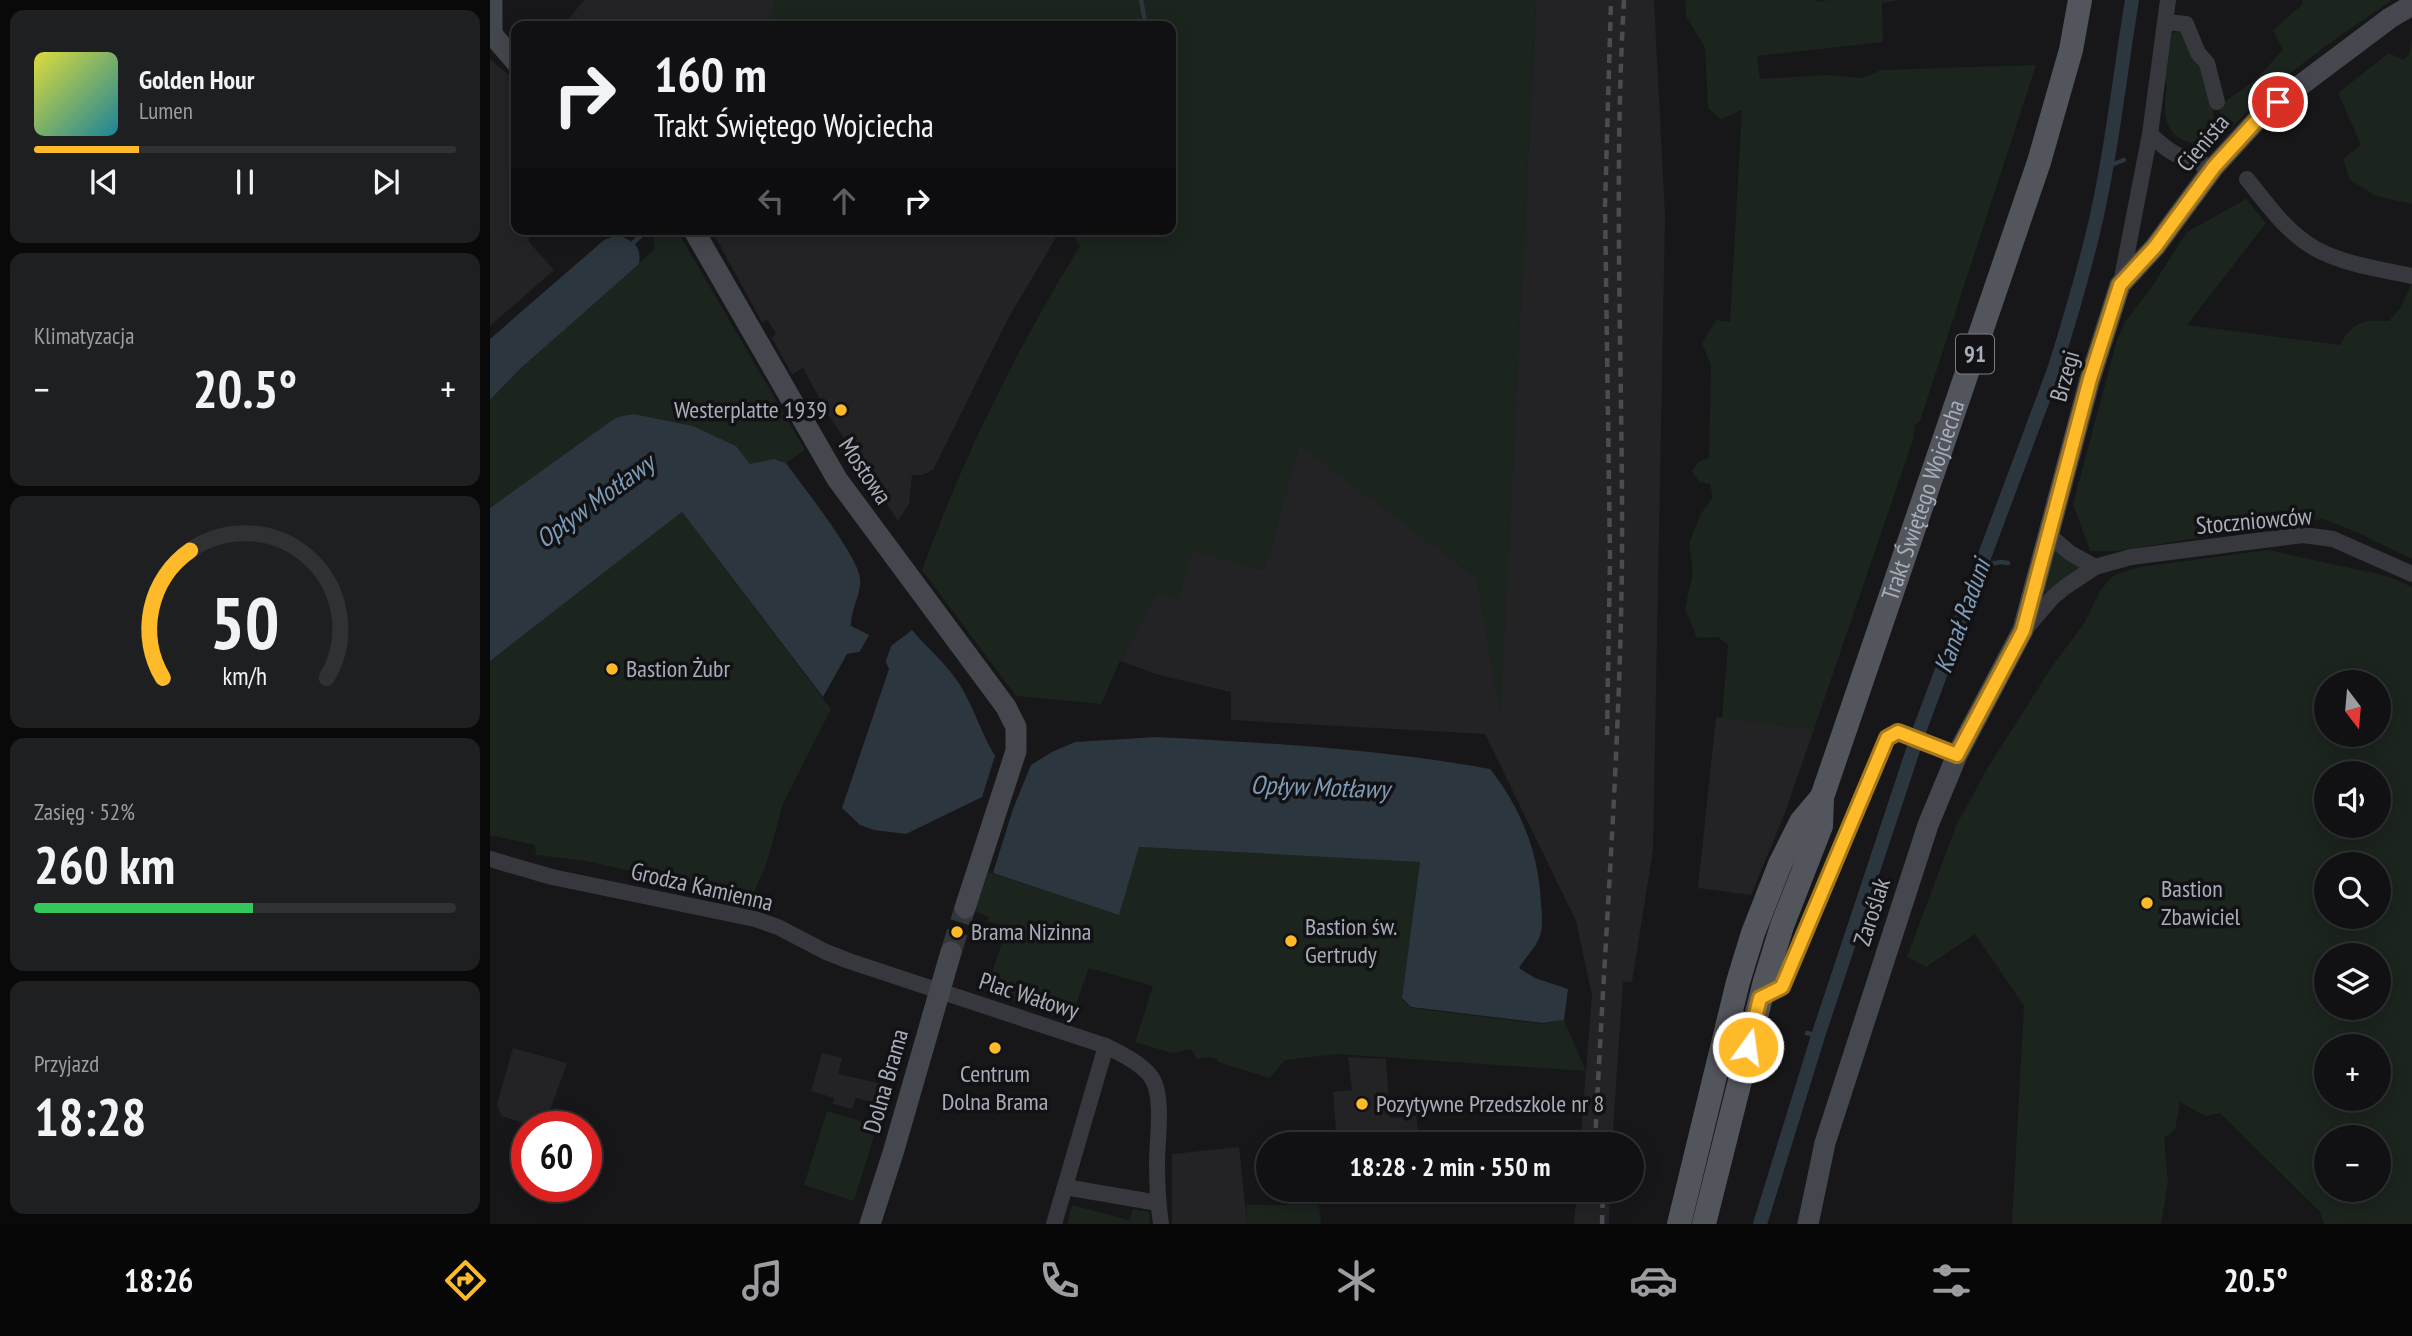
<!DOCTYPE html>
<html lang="pl">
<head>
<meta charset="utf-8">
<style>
  body { margin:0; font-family:"PT Sans Narrow",sans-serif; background:#1e1f21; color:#f1f3f6; height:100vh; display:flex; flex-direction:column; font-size:26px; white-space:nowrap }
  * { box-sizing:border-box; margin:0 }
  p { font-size:23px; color:#9c9da0 }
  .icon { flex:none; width:38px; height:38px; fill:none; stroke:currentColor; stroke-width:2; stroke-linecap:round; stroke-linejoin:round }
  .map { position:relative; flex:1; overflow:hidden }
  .panel { display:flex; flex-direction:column; gap:10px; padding:10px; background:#09090a; width:490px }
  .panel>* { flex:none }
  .guide { position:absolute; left:21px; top:21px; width:665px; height:214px; border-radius:14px; box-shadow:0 4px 18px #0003,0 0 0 2px #303133; background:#111113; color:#f1f3f6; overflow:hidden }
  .needle { width:46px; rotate:164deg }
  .fabs { position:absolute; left:1824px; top:670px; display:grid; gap:14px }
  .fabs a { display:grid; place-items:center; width:77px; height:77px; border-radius:50%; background:#111113; box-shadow:0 4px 18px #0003,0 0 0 2px #303133; font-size:35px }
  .speed { position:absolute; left:21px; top:1111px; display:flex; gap:14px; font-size:35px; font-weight:700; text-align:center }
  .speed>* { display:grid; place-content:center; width:91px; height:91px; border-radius:50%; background:#111113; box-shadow:0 4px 18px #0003,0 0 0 2px #303133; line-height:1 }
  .speed .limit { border:10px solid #d22; background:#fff; color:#111 }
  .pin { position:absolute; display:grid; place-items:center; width:60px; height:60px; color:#fff; margin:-30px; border:4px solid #fff; border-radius:50%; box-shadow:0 2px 7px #0007 }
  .me { position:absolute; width:77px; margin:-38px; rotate:14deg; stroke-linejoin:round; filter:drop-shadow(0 0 5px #0008) }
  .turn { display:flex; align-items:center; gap:24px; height:147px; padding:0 28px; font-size:32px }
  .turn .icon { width:91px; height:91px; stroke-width:2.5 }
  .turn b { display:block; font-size:49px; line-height:60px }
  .lanes { display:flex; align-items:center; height:66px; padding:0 28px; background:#0003; justify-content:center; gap:35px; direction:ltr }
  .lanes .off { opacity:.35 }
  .big { font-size:52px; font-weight:800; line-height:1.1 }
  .panel .card { flex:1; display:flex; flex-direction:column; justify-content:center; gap:10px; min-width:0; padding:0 24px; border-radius:14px; background:#1e1f21 }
  .panel .dial { align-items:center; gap:0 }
  .dial svg { height:182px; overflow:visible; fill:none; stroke:#303133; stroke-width:7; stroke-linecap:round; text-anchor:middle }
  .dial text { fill:#f1f3f6; stroke:none }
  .song { display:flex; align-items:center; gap:21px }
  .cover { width:84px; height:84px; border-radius:10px; background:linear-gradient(135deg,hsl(60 70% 55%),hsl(190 70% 35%)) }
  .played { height:7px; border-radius:4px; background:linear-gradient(90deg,#ffba29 25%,#303133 25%) }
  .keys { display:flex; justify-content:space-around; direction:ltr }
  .heat { display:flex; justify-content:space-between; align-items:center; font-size:38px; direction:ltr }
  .charge { height:10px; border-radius:5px; background:linear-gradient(90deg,#34c759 52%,#303133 0) }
  .trip { position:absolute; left:766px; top:1132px; width:388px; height:70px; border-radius:35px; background:#111113; box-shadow:0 4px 18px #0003,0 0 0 2px #303133; font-weight:800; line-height:70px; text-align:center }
  .tabs { display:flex; height:112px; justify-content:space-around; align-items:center; background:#070708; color:#9c9da0 }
  .tabs .icon { width:49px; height:49px }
  .tabs .active { color:#ffba29 }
  .tabs b { font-size:32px; color:#f1f3f6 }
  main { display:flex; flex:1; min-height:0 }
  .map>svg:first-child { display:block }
  .built { fill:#232326 }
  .green { fill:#1c241e; fill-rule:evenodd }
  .water { fill:#2c363e }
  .pier { fill:#171719 }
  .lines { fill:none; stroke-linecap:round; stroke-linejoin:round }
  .stream { stroke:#2c363e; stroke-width:4.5 }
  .canal { stroke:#2c363e; stroke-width:14 }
  .secondary-tunnel { stroke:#343539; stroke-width:21; stroke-dasharray:21 10; stroke-linecap:butt }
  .street { stroke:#37383e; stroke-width:16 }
  .secondary { stroke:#45474e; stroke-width:21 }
  .primary { stroke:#53555d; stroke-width:24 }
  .rail { stroke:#4a4c53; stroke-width:4.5; stroke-dasharray:9 7; stroke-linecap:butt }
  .route-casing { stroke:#a6791b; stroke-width:18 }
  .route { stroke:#ffba29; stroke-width:12 }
  .poi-dot { fill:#ffba29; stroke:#121214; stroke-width:2.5 }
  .labels { text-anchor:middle; stroke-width:7; stroke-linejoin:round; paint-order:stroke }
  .shield { fill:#121214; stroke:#7b7e88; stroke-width:2 }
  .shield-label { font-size:23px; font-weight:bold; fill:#a8adba }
  .street-label { font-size:24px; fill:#a8adba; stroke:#121214 }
  .poi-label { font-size:24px; fill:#a8adba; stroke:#121214; text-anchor:start }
  .water-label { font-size:26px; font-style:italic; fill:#7d9bb7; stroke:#121214 }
</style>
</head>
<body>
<main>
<section class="panel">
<div class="card">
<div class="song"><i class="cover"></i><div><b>Golden Hour</b><p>Lumen</p></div></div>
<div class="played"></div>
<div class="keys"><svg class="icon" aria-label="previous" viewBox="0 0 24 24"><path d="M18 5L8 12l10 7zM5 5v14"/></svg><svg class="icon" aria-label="pause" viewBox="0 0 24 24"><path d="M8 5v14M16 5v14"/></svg><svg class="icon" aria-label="next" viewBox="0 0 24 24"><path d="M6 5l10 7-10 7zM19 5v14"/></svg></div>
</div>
<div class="card"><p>Klimatyzacja</p>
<div class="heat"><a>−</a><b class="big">20.5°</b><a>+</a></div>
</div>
<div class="card dial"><svg viewBox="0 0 100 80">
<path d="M14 69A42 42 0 1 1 86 69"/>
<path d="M14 69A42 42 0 0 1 26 13" stroke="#ffba29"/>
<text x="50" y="56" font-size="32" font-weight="700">50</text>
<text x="50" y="72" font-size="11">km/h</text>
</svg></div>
<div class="card"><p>Zasięg · 52%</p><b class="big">260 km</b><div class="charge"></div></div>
<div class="card"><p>Przyjazd</p><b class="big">18:28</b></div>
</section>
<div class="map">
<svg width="1922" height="1224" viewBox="0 0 1922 1224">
  <rect width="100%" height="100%" fill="#171719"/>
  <!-- built -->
  <g class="built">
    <polygon points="94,0 286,0 279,26 73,26"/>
    <polygon points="1046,0 1164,0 1175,216 1163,850 1142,982 1133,982 1122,1144 1090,1144 1102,995 1086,921 995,734 741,720 741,692 669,675 630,661 665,596 689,596 701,550 774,570 809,444 987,578 1010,711"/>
    <polygon points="0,59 26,81 26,229 39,229 39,242 64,270 0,326"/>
    <polygon points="221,229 571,229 519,317 443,470 432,475 422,475 419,504 408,521 340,417 313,368 302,374 282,338 286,334 278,320 272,322"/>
    <polygon points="1226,717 1324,729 1293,818 1261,895 1208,888"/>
    <polygon points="23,1048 77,1063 54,1127 46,1127 11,1116 7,1104"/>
    <polygon points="332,1053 352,1058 348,1074 402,1086 396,1106 366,1098 362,1109 343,1104 344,1098 321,1091"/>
    <polygon points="858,1057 896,1059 900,1118 926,1116 930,1144 847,1144 843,1092 862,1090"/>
    <polygon points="749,1147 757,1224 682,1224 682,1154"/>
    <polygon points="1087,1190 1120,1190 1119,1224 1084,1224"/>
  </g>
  <!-- green -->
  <g class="green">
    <path d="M286 0H1046L1010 716 987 578 809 445 774 570 702 551 689 597 665 596 630 661 611 704 526 696 432 570C474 455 526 350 590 246L580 229H681V26H279Z"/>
    <polygon points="1195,0 1325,0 1326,2 1339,0 1410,0 1392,3 1393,42 1267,56 1270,79 1338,75 1372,78 1391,70 1546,65 1430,421 1425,425 1423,440 1324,729 1232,718 1238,645 1228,637 1207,638 1195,609 1203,571 1199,544 1210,515 1223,497 1220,484 1209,482 1202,471 1208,462 1219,458 1221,366 1212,343 1226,320 1240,322 1252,110 1231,119 1218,108 1215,48 1196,16"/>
    <path d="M1812 0H1902C1846 39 1786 78 1741 129L1736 131 1730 119 1729 106 1765 80 1793 50 1783 30 1813 4Z"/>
    <path d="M1690 30 1710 64 1724 106 1723 114 1731 136 1720 145C1712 147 1705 145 1698 142 1671 133 1674 108 1677 84L1675 83 1682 34Z"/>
    <polygon points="1922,39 1922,204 1886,196 1860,180 1853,159 1871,145 1848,93 1899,53 1913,60 1919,55"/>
    <path d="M1756 199 1776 223 1697 325 1850 345C1862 322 1874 319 1899 321L1910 308 1922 283V559L1864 531 1833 519 1752 528 1746 532 1626 551H1600L1583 504 1627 340 1635 322 1663 285 1697 232Z"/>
    <path d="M168 229H184L189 234 315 450 296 463C285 456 272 462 260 464L246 446 203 426 144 414 121 421 0 508V400L31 368 164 250V232Z"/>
    <polygon points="192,512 341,709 293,804 276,865 260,901 245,894 96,861 46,855 45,845 0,835 0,661"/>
    <polygon points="1566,550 1589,566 1589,569 1551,596 1563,551"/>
    <path d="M1778 550 1897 576 1922 587V1224H1834L1830 1212 1730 1113 1715 1116 1690 1102 1685 1130 1674 1138 1678 1182 1671 1224H1522L1534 1006 1485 934 1436 967 1417 957 1466 826 1497 769 1561 668 1595 622 1610 591 1621 578 1627 574 1650 567ZM1836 682H1888V735H1836ZM1836 774H1888V826H1836ZM1836 864H1888V917H1836ZM1836 956H1888V1008H1836ZM1836 1046H1888V1099H1836ZM1836 1138H1888V1190H1836Z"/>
    <polygon points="648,847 930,862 912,999 921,1008 1052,1024 1074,1020 1096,1071 847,1054 795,1060 780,1078 728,1062 728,1060 720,1057 707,1059 701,1049 682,1053 645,1042 663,986 599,968 580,1021 496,991 517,927 498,921 499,917 485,911 498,872 629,915"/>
    <polygon points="337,1111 387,1126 364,1201 314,1185"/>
    <polygon points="582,1205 639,1220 643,1209 659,1212 660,1224 577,1224"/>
    <polygon points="756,1205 829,1205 831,1224 757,1224"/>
  </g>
  <!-- water -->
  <g class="water">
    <path d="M127 235C143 241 152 245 149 264L31 368 0 400V339L114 240Z"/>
    <path d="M144 414 203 426 246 446 260 464 284 459 296 463C311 484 368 556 370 578 372 594 360 610 361 626L401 646 422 630C437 648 458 665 470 685 484 708 491 733 505 756L492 797 416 834 384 830 370 825 352 808 399 669 396 662 369 652 357 654 333 697 192 512 0 661V508L121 421 128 417Z"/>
    <path d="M667 737C779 743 889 749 1000 769 1031 808 1049 853 1051 904 1052 914 1053 927 1050 936 1046 947 1035 958 1029 968L1045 978 1078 989 1074 1020 1052 1023 921 1007 912 998 930 862 649 847 629 915 503 873 523 809 541 765 562 752 585 742Z"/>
  </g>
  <!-- pier -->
  <polygon class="pier" points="381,632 403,641 394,666 367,656"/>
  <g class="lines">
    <!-- stream -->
    <g class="stream">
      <polyline points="651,0 656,26"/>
      <polyline points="1616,167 1634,160"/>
      <polyline points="144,242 158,229"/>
      <polyline points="1489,566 1511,562 1518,563"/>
      <polyline points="1317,1033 1328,1036"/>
    </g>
    <!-- canal -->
    <path class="canal" d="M1270 1224 1328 1036 1431 726 1564 370C1578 326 1591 281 1602 237 1621 159 1629 79 1642 0"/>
    <!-- secondary-tunnel -->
    <polyline class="secondary-tunnel" points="461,952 475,908"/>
    <!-- street -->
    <g class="street">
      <polyline points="1675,22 1696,24 1708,53 1717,63 1727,102"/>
      <path d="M1660 134C1682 156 1695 160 1724 167"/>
      <path d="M1757 179C1777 204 1797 233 1826 249 1856 265 1890 269 1922 276"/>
      <polyline points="1631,283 1660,134 1678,0"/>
      <polyline points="1559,535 1580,553 1605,567"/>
      <polyline points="1535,629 1562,598 1575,587 1605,567 1641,557 1813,535 1843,539 1922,574"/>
      <path d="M0 859 62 877 265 919 288 927 336 952 359 961 616 1046C631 1054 656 1065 664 1082 673 1102 667 1141 667 1164 667 1184 668 1204 671 1224"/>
      <polyline points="1270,998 1292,987 1397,738 1408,732 1467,755"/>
      <polyline points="575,1187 668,1203"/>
      <polyline points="564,1224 616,1046"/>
    </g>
    <!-- secondary -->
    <g class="secondary">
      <polyline points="2,0 2,35"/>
      <polyline points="0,32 26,62"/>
      <polyline points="203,229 347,479 516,707 526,727 526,751 475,908"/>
      <polyline points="380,1224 403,1153 461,952"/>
      <polyline points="1318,1224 1335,1143 1438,825 1467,755 1533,630 1600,379 1630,285 1665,247 1724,167 1766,121 1788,102 1900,18 1922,5"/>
    </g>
    <!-- primary -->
    <g class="primary">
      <polyline points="1189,1224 1248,982 1263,933 1290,864 1311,822 1332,797"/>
      <path id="s1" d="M1214 1224 1275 981 1292 926 1331 826 1332 797 1549 162 1581 50 1590 0"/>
    </g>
    <!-- rail -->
    <g class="rail">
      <polyline points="1117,735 1120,557 1115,206 1121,0"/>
      <path d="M1105 1144C1114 949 1130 754 1132 558 1133 372 1123 186 1134 0"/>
      <polyline points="1112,1224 1113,1190"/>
    </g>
  </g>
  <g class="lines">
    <defs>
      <polyline id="route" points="1258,1047 1270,998 1292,987 1397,738 1408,732 1467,755 1533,631 1600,379 1630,285 1665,247 1724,167 1766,121 1788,102"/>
    </defs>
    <!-- route casing -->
    <use href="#route" class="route-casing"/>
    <!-- route -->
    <use href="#route" class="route"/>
  </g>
  <!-- markers -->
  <g class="poi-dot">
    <circle cx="351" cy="410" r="7"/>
    <circle cx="122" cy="669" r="7"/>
    <circle cx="1657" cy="903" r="7"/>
    <circle cx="467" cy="932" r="7"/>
    <circle cx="801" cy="941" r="7"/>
    <circle cx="505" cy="1048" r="7"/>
    <circle cx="872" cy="1104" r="7"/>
  </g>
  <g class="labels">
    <!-- shield labels -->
    <rect class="shield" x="1466" y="334.5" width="38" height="39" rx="5"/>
    <g class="shield-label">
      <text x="1485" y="362">91</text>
    </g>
    <!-- street labels -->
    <g class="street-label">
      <text transform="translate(1713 143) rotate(-50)" y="8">Cienista</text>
      <text transform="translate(1575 376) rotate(-74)" y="8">Brzegi</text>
      <text transform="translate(375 471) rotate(56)" y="8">Mostowa</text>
      <text dy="8" stroke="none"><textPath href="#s1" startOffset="758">Trakt Świętego Wojciecha</textPath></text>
      <text transform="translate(1764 521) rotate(-5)" y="8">Stoczniowców</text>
      <text transform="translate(212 887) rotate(13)" y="8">Grodza Kamienna</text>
      <text transform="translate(1382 912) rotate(-72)" y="8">Zaroślak</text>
      <text transform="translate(539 996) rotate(18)" y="8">Plac Wałowy</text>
      <text transform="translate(396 1081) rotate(-74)" y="8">Dolna Brama</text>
    </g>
    <!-- poi labels -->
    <g class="poi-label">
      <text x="337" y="418" text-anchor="end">Westerplatte 1939</text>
      <text x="136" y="677">Bastion Żubr</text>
      <text x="1671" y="897">Bastion<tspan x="1671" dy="28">Zbawiciel</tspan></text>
      <text x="815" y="935">Bastion św.<tspan x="815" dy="28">Gertrudy</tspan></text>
      <text x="481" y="940">Brama Nizinna</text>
      <text x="505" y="1082" text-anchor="middle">Centrum<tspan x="505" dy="28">Dolna Brama</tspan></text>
      <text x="886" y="1112">Pozytywne Przedszkole nr 8</text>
    </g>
    <!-- water labels -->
    <g class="water-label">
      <text transform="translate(105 501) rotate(-36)" y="9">Opływ Motławy</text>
      <text transform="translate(1472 616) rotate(-70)" y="9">Kanał Raduni</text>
      <text transform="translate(830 787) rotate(2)" y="9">Opływ Motławy</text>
    </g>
  </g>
</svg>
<div class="fabs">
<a><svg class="needle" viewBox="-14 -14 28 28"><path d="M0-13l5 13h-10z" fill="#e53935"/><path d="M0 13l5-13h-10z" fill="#9c9da0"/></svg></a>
<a><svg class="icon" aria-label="sound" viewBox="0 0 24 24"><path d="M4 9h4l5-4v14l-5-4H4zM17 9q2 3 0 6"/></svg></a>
<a><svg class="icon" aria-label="search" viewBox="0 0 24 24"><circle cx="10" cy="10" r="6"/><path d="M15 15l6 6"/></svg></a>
<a><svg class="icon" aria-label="layers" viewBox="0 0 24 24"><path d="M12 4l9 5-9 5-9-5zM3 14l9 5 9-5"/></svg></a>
<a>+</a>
<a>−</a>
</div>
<div class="speed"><div class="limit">60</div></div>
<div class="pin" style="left:1788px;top:102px;background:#d93025"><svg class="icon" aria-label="arrive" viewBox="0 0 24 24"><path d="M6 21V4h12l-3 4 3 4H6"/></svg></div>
<svg class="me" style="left:1258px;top:1047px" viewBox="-20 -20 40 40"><circle r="17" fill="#ffba29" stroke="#fff" stroke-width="3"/><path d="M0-11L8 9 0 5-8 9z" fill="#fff"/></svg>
<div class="trip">18:28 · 2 min · 550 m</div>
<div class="guide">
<div class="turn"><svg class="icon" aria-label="right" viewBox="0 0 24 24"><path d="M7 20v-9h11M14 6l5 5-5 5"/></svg><div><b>160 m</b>Trakt Świętego Wojciecha</div></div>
<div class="lanes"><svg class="icon off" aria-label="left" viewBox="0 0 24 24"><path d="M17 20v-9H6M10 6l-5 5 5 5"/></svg><svg class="icon off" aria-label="ahead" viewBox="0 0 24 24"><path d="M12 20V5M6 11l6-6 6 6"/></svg><svg class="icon" aria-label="right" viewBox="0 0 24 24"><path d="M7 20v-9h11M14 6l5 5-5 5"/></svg></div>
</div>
</div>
</main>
<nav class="tabs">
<b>18:26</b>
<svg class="icon active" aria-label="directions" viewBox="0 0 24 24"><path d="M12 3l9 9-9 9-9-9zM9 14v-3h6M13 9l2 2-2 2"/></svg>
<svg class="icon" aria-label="music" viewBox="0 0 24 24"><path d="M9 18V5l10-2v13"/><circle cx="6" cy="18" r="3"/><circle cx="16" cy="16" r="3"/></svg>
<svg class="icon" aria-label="phone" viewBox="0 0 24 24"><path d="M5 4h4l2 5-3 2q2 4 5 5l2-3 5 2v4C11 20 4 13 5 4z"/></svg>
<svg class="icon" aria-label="climate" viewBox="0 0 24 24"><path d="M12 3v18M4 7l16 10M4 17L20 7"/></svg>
<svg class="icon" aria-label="car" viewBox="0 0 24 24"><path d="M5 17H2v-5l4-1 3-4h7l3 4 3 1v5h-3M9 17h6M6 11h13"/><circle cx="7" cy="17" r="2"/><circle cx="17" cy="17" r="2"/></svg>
<svg class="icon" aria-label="filters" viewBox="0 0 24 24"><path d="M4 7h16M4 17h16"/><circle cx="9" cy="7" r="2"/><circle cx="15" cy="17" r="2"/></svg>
<b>20.5°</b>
</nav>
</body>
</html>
